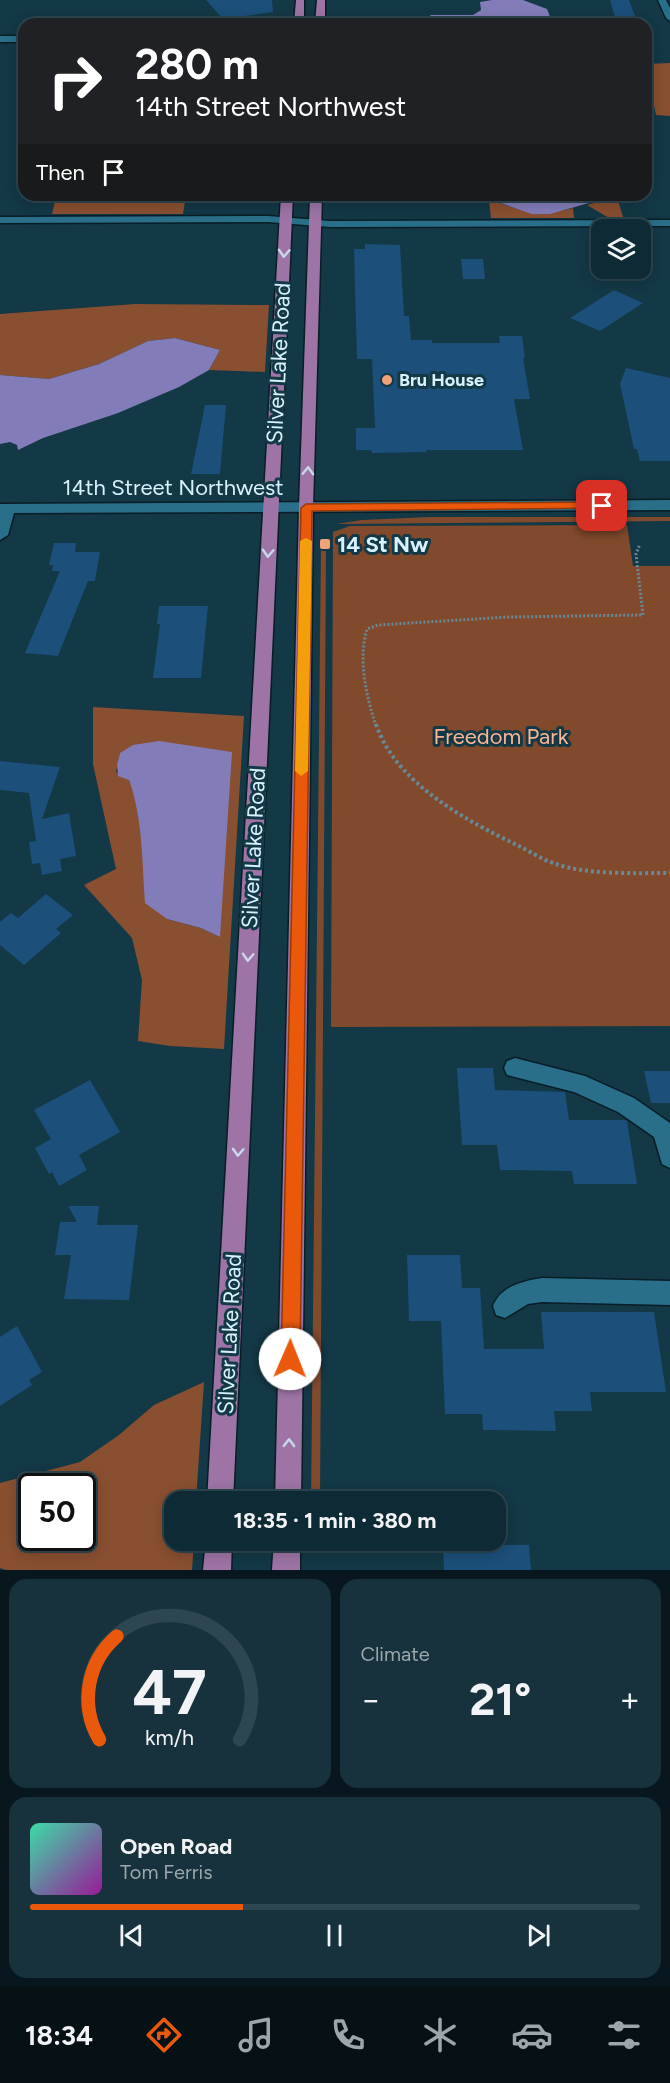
<!DOCTYPE html>
<html lang="en">
<head>
<meta charset="utf-8">
<style>
  body { margin:0; font-family:Figtree,sans-serif; background:#17323c; color:#f1f3f6; height:100vh; display:flex; flex-direction:column; font-size:22px; white-space:nowrap }
  * { box-sizing:border-box; margin:0 }
  p { font-size:20px; color:#9ba7ac }
  .icon { flex:none; width:33px; height:33px; fill:none; stroke:currentColor; stroke-width:2; stroke-linecap:round; stroke-linejoin:round }
  .map { position:relative; height:1570px; overflow:hidden }
  .panel { display:flex; flex-direction:column; gap:9px; padding:9px; background:#08171d; flex:1 }
  .panel>* { flex:none }
  .guide { position:absolute; left:18px; top:18px; width:634px; height:183px; border-radius:18px; box-shadow:0 3px 15px #0003,0 0 0 2px #2e464f; background:#202124; color:#fff; overflow:hidden }
  .fabs { position:absolute; left:591px; top:219px; display:grid; gap:12px }
  .fabs a { display:grid; place-items:center; width:60px; height:60px; border-radius:12px; background:#0e2a34; box-shadow:0 3px 15px #0003,0 0 0 2px #2e464f; font-size:30px }
  .speed { position:absolute; left:18px; top:1473px; display:flex; gap:12px; font-size:30px; font-weight:700; text-align:center }
  .speed>* { display:grid; place-content:center; width:78px; height:78px; border-radius:50%; background:#0e2a34; box-shadow:0 3px 15px #0003,0 0 0 2px #2e464f; line-height:1 }
  .speed .limit { border:3px solid #111; border-radius:9px; background:#fff; color:#111 }
  .pin { position:absolute; display:grid; place-items:center; width:51px; height:51px; color:#fff; margin:-26px; border-radius:12px; box-shadow:0 3px 9px #0006 }
  .me { position:absolute; width:66px; margin:-33px; rotate:1deg; stroke-linejoin:round; filter:drop-shadow(0 0 4px #0008) }
  .turn { display:flex; align-items:center; gap:21px; height:126px; padding:0 18px; font-size:27px }
  .turn .icon { width:78px; height:78px; stroke-width:2.5 }
  .turn b { display:block; font-size:42px; line-height:51px }
  .then { display:flex; align-items:center; height:57px; padding:0 18px; background:#0003; gap:12px; font-size:22px }
  .big { font-size:45px; font-weight:700; line-height:1.1 }
  .panel .card { flex:1; display:flex; flex-direction:column; justify-content:center; gap:9px; min-width:0; padding:0 21px; border-radius:18px; background:#17323c }
  .panel .dial { align-items:center; gap:0 }
  .dial svg { height:156px; overflow:visible; fill:none; stroke:#2e464f; stroke-width:7; stroke-linecap:round; text-anchor:middle }
  .dial text { fill:#f1f3f6; stroke:none }
  .song { display:flex; align-items:center; gap:18px }
  .cover { width:72px; height:72px; border-radius:9px; background:linear-gradient(135deg,hsl(160 70% 55%),hsl(300 70% 35%)) }
  .played { height:6px; border-radius:3px; background:linear-gradient(90deg,#ea580c 35%,#2e464f 35%) }
  .keys { display:flex; justify-content:space-around; direction:ltr }
  .heat { display:flex; justify-content:space-between; align-items:center; font-size:33px; direction:ltr }
  .panel .tiles { flex:1; display:grid; gap:9px; grid-template-columns:1fr 1fr }
  .card:last-child { grid-column:span 2 }
  .trip { position:absolute; left:164px; top:1491px; width:342px; height:60px; border-radius:18px; background:#0e2a34; box-shadow:0 3px 15px #0003,0 0 0 2px #2e464f; font-weight:700; line-height:60px; text-align:center }
  .dock { display:flex; height:96px; justify-content:space-around; align-items:center; background:#061115; color:#9ba7ac }
  .dock .icon { width:42px; height:42px }
  .dock .selected { color:#ea580c }
  .dock b { font-size:27px; color:#f1f3f6 }
  .map>svg:first-child { display:block }
  .green { fill:#824a2d }
  .forest { fill:#894f31; fill-rule:evenodd }
  .water { fill:#827db9 }
  .building { fill:#1c4f7a }
  .lines { fill:none; stroke-linecap:round; stroke-linejoin:round }
  .minor-casing { stroke:#081d26; stroke-width:3 }
  .major-casing { stroke:#081d26; stroke-width:3 }
  .path-far1 { stroke:#688996; stroke-width:3; stroke-dasharray:2 2; stroke-linecap:butt }
  .path { stroke:#688996; stroke-width:4; stroke-dasharray:3 3; stroke-linecap:butt }
  .minor { fill:#296f8a; fill-rule:evenodd }
  .major { fill:#9d74a5; fill-rule:evenodd }
  .oneway { stroke:#cbd8ec }
  .route { fill:#ea580c; stroke:#983908; stroke-width:1.5 }
  .slow { fill:#f59e0b }
  .poi-dot { fill:#f0a27a; stroke:#133846; stroke-width:2 }
  .labels { text-anchor:middle; stroke-width:6; stroke-linejoin:round; paint-order:stroke }
  .far-poi-label { font-size:18px; font-weight:bold; fill:#d7f1fe; stroke:#133846; text-anchor:start }
  .street-label { font-size:22px; fill:#d7f1fe; stroke:#133846 }
  .poi-label { font-size:22px; font-weight:bold; fill:#d7f1fe; stroke:#133846; text-anchor:start }
  .park-label { font-size:22px; fill:#fbb491; stroke:#133846 }
</style>
</head>
<body>
<div class="map">
<svg width="670" height="1570" viewBox="0 0 670 1570">
  <rect width="100%" height="100%" fill="#133846"/>
  <!-- green -->
  <g class="green">
    <polygon points="430,517 670,517 670,521 336,524 362,520"/>
    <polygon points="627,525 633,566 670,566 670,1026 331,1027 333,532 350,526"/>
    <polygon points="321,547 326,547 320,1501 311,1502"/>
  </g>
  <!-- forest -->
  <g class="forest">
    <path d="M670 63V116L656 115C653 98 647 81 646 64Z"/>
    <polygon points="61,195 186,195 183,214 52,214 56,197"/>
    <polygon points="617,197 623,217 609,218 587,205"/>
    <path d="M489 199C520 211 540 217 573 208L574 218H491Z"/>
    <polygon points="135,304 269,305 265,372 209,370 220,350 175,338 148,341 99,364 49,379 0,375 0,314"/>
    <path d="M93 707 244 716 224 1049 170 1046 138 1041 142 980 132 938 84 885 116 869 93 764ZM120 753 220 937 201 928 167 919 133 791 129 780 116 772Z"/>
    <path d="M204 1382 196 1501 174 1502V1540L194 1541 192 1570H6L0 1568V1483L80 1462 119 1435 154 1405ZM82 1486V1538H32V1486Z"/>
  </g>
  <!-- water -->
  <g class="water">
    <polygon points="492,0 523,0 547,9 553,24 367,24 387,20 423,21 431,15 473,15 481,10 480,2"/>
    <polygon points="484,195 617,195 550,214 532,214 489,199"/>
    <polygon points="175,338 220,350 209,370 179,387 118,413 43,438 18,450 17,445 10,442 0,444 0,375 49,379 99,364 148,341"/>
    <path d="M159 741 232 752 220 937 201 928 167 919 145 903C142 862 143 819 129 780L118 776 117 765 120 753 133 745Z"/>
  </g>
  <!-- building -->
  <g class="building">
    <polygon points="206,0 272,0 273,12 223,19"/>
    <polygon points="610,0 629,0 638,24 617,24"/>
    <polygon points="365,244 400,245 404,316 409,316 411,340 432,340 432,343 500,343 499,336 522,336 525,358 523,358 530,399 514,399 523,450 426,450 426,452 372,453 371,450 356,450 356,428 375,428 372,359 357,359 354,249 365,249"/>
    <polygon points="461,259 483,259 485,279 463,279"/>
    <polygon points="614,290 643,303 600,331 570,318"/>
    <polygon points="626,368 670,378 670,461 640,461 637,449 634,449 620,384"/>
    <polygon points="205,405 226,405 220,474 191,474"/>
    <polygon points="54,543 76,543 75,552 100,552 95,581 88,581 58,656 25,653 60,571 52,571 53,565 49,565"/>
    <polygon points="159,606 208,606 201,678 153,678 160,624 157,624"/>
    <polygon points="0,761 60,767 42,819 69,813 76,856 60,859 62,871 42,875 40,863 32,864 29,842 36,841 29,793 0,790"/>
    <polygon points="46,894 73,915 56,929 61,933 24,965 0,945 0,922 11,913 18,918"/>
    <polygon points="457,1068 493,1068 495,1090 565,1092 569,1120 625,1120 627,1121 637,1184 574,1184 572,1171 500,1170 497,1145 462,1145"/>
    <polygon points="644,1071 670,1071 670,1103 651,1103"/>
    <polygon points="90,1080 120,1132 79,1155 87,1170 59,1186 52,1172 49,1174 35,1148 51,1139 34,1110"/>
    <polygon points="68,1206 99,1206 97,1225 138,1225 129,1300 64,1299 71,1255 55,1255 60,1222 77,1222"/>
    <polygon points="407,1255 460,1255 462,1288 480,1288 484,1349 544,1349 541,1312 654,1312 666,1392 590,1392 592,1411 554,1411 556,1431 483,1430 482,1414 445,1414 441,1321 409,1321"/>
    <polygon points="17,1326 42,1372 29,1380 32,1385 0,1406 0,1337"/>
    <polygon points="443,1545 529,1545 531,1570 444,1570"/>
  </g>
  <g class="lines">
    <defs>
      <g id="minor">
        <polygon points="658,0 666,0 670,8 670,21 666,18"/>
        <rect x="0" y="36" width="24" height="6"/>
        <polygon points="268,216 330,221 670,220 670,226 330,227 268,222 0,223 0,217"/>
        <polygon points="670,500 670,510 14,513 8,535 0,540 0,504"/>
        <polygon points="515,1058 585,1076 634,1098 670,1123 670,1168 662,1164 654,1137 618,1112 574,1092 507,1075 504,1068 507,1061"/>
        <path d="M542 1278 670 1281V1305L542 1302 528 1304 505 1318 496 1315 493 1306C501 1286 523 1281 542 1278Z"/>
      </g>
      <g id="major">
        <polygon points="296,0 304,0 304,24 294,24"/>
        <polygon points="317,0 325,0 325,24 315,24"/>
        <polygon points="281,195 293,195 233,1502 207,1502"/>
        <polygon points="310,195 322,195 313,508 301,1502 275,1502 299,508"/>
        <polygon points="206,1540 232,1540 231,1570 203,1570"/>
        <polygon points="274,1540 300,1540 300,1570 272,1570"/>
      </g>
    </defs>
    <!-- minor casing -->
    <use href="#minor" class="minor-casing"/>
    <!-- major casing -->
    <use href="#major" class="major-casing"/>
    <!-- path-far1 -->
    <path class="path-far1" d="M376 726C366 695 358 660 367 629L378 625 509 617 643 615 636 554 640 544"/>
    <!-- path -->
    <path class="path" d="M376 724C395 783 467 821 519 846 531 852 543 860 556 864 586 875 637 873 670 873"/>
    <!-- minor -->
    <use href="#minor" class="minor"/>
    <!-- major -->
    <use href="#major" class="major"/>
  </g>
  <!-- one-way arrows -->
  <defs><path id="oneway-chevron" d="M-2-3.5L2.5 0L-2 3.5" fill="none" stroke-width="1.6" stroke-linecap="round" stroke-linejoin="round" transform="scale(1.5)"/></defs>
  <g class="oneway">
    <use href="#oneway-chevron" transform="translate(284 253) rotate(93)"/>
    <use href="#oneway-chevron" transform="translate(308 471) rotate(-88)"/>
    <use href="#oneway-chevron" transform="translate(268 553) rotate(93)"/>
    <use href="#oneway-chevron" transform="translate(248 957) rotate(93)"/>
    <use href="#oneway-chevron" transform="translate(238 1152) rotate(93)"/>
    <use href="#oneway-chevron" transform="translate(289 1443) rotate(-89)"/>
  </g>
  <!-- route -->
  <polygon class="route" points="602,502 606,503 606,508 312,511 300,1359 297,1366 290,1369 284,1366 281,1359 301,508 306,504"/>
  <!-- slow -->
  <polygon class="slow" points="306,538 312,541 308,771 301,776 295,771 300,541"/>
  <!-- markers -->
  <g class="poi-dot">
    <circle cx="387" cy="380" r="6"/>
    <rect x="319" y="538" width="12" height="12" rx="3"/>
  </g>
  <g class="labels">
    <!-- far-poi labels -->
    <g class="far-poi-label">
      <text x="399" y="386">Bru House</text>
    </g>
    <!-- street labels -->
    <g class="street-label">
      <text transform="translate(278 363) rotate(-87)" y="8">Silver Lake Road</text>
      <text x="173" y="495">14th Street Northwest</text>
      <text transform="translate(253 848) rotate(-87)" y="8">Silver Lake Road</text>
      <text transform="translate(229 1334) rotate(-87)" y="8">Silver Lake Road</text>
    </g>
    <!-- poi labels -->
    <g class="poi-label">
      <text x="337" y="552">14 St Nw</text>
    </g>
    <!-- park labels -->
    <g class="park-label">
      <text x="501" y="744">Freedom Park</text>
    </g>
  </g>
</svg>
<div class="fabs">
<a><svg class="icon" aria-label="layers" viewBox="0 0 24 24"><path d="M12 4l9 5-9 5-9-5zM3 14l9 5 9-5"/></svg></a>
</div>
<div class="speed"><div class="limit">50</div></div>
<div class="pin" style="left:602px;top:506px;background:#d93025"><svg class="icon" aria-label="arrive" viewBox="0 0 24 24"><path d="M6 21V4h12l-3 4 3 4H6"/></svg></div>
<svg class="me" style="left:290px;top:1359px" viewBox="-20 -20 40 40"><circle r="19" fill="#fff"/><path d="M0-13L10 11 0 6-10 11z" fill="#ea580c"/></svg>
<div class="trip">18:35 · 1 min · 380 m</div>
<div class="guide">
<div class="turn"><svg class="icon" aria-label="right" viewBox="0 0 24 24"><path d="M7 20v-9h11M14 6l5 5-5 5"/></svg><div><b>280 m</b>14th Street Northwest</div></div>
<div class="then">Then<svg class="icon" aria-label="arrive" viewBox="0 0 24 24"><path d="M6 21V4h12l-3 4 3 4H6"/></svg></div>
</div>
</div>
<section class="panel">
<div class="tiles">
<div class="card dial"><svg viewBox="0 0 100 80">
<path d="M14 69A42 42 0 1 1 86 69"/>
<path d="M14 69A42 42 0 0 1 23 16" stroke="#ea580c"/>
<text x="50" y="56" font-size="32" font-weight="700">47</text>
<text x="50" y="72" font-size="11">km/h</text>
</svg></div>
<div class="card"><p>Climate</p>
<div class="heat"><a>−</a><b class="big">21°</b><a>+</a></div>
</div>
<div class="card">
<div class="song"><i class="cover"></i><div><b>Open Road</b><p>Tom Ferris</p></div></div>
<div class="played"></div>
<div class="keys"><svg class="icon" aria-label="previous" viewBox="0 0 24 24"><path d="M18 5L8 12l10 7zM5 5v14"/></svg><svg class="icon" aria-label="pause" viewBox="0 0 24 24"><path d="M8 5v14M16 5v14"/></svg><svg class="icon" aria-label="next" viewBox="0 0 24 24"><path d="M6 5l10 7-10 7zM19 5v14"/></svg></div>
</div>
</div>
</section>
<nav class="dock">
<b>18:34</b>
<svg class="icon selected" aria-label="directions" viewBox="0 0 24 24"><path d="M12 3l9 9-9 9-9-9zM9 14v-3h6M13 9l2 2-2 2"/></svg>
<svg class="icon" aria-label="music" viewBox="0 0 24 24"><path d="M9 18V5l10-2v13"/><circle cx="6" cy="18" r="3"/><circle cx="16" cy="16" r="3"/></svg>
<svg class="icon" aria-label="phone" viewBox="0 0 24 24"><path d="M5 4h4l2 5-3 2q2 4 5 5l2-3 5 2v4C11 20 4 13 5 4z"/></svg>
<svg class="icon" aria-label="climate" viewBox="0 0 24 24"><path d="M12 3v18M4 7l16 10M4 17L20 7"/></svg>
<svg class="icon" aria-label="car" viewBox="0 0 24 24"><path d="M5 17H2v-5l4-1 3-4h7l3 4 3 1v5h-3M9 17h6M6 11h13"/><circle cx="7" cy="17" r="2"/><circle cx="17" cy="17" r="2"/></svg>
<svg class="icon" aria-label="filters" viewBox="0 0 24 24"><path d="M4 7h16M4 17h16"/><circle cx="9" cy="7" r="2"/><circle cx="15" cy="17" r="2"/></svg>
</nav>
</body>
</html>
